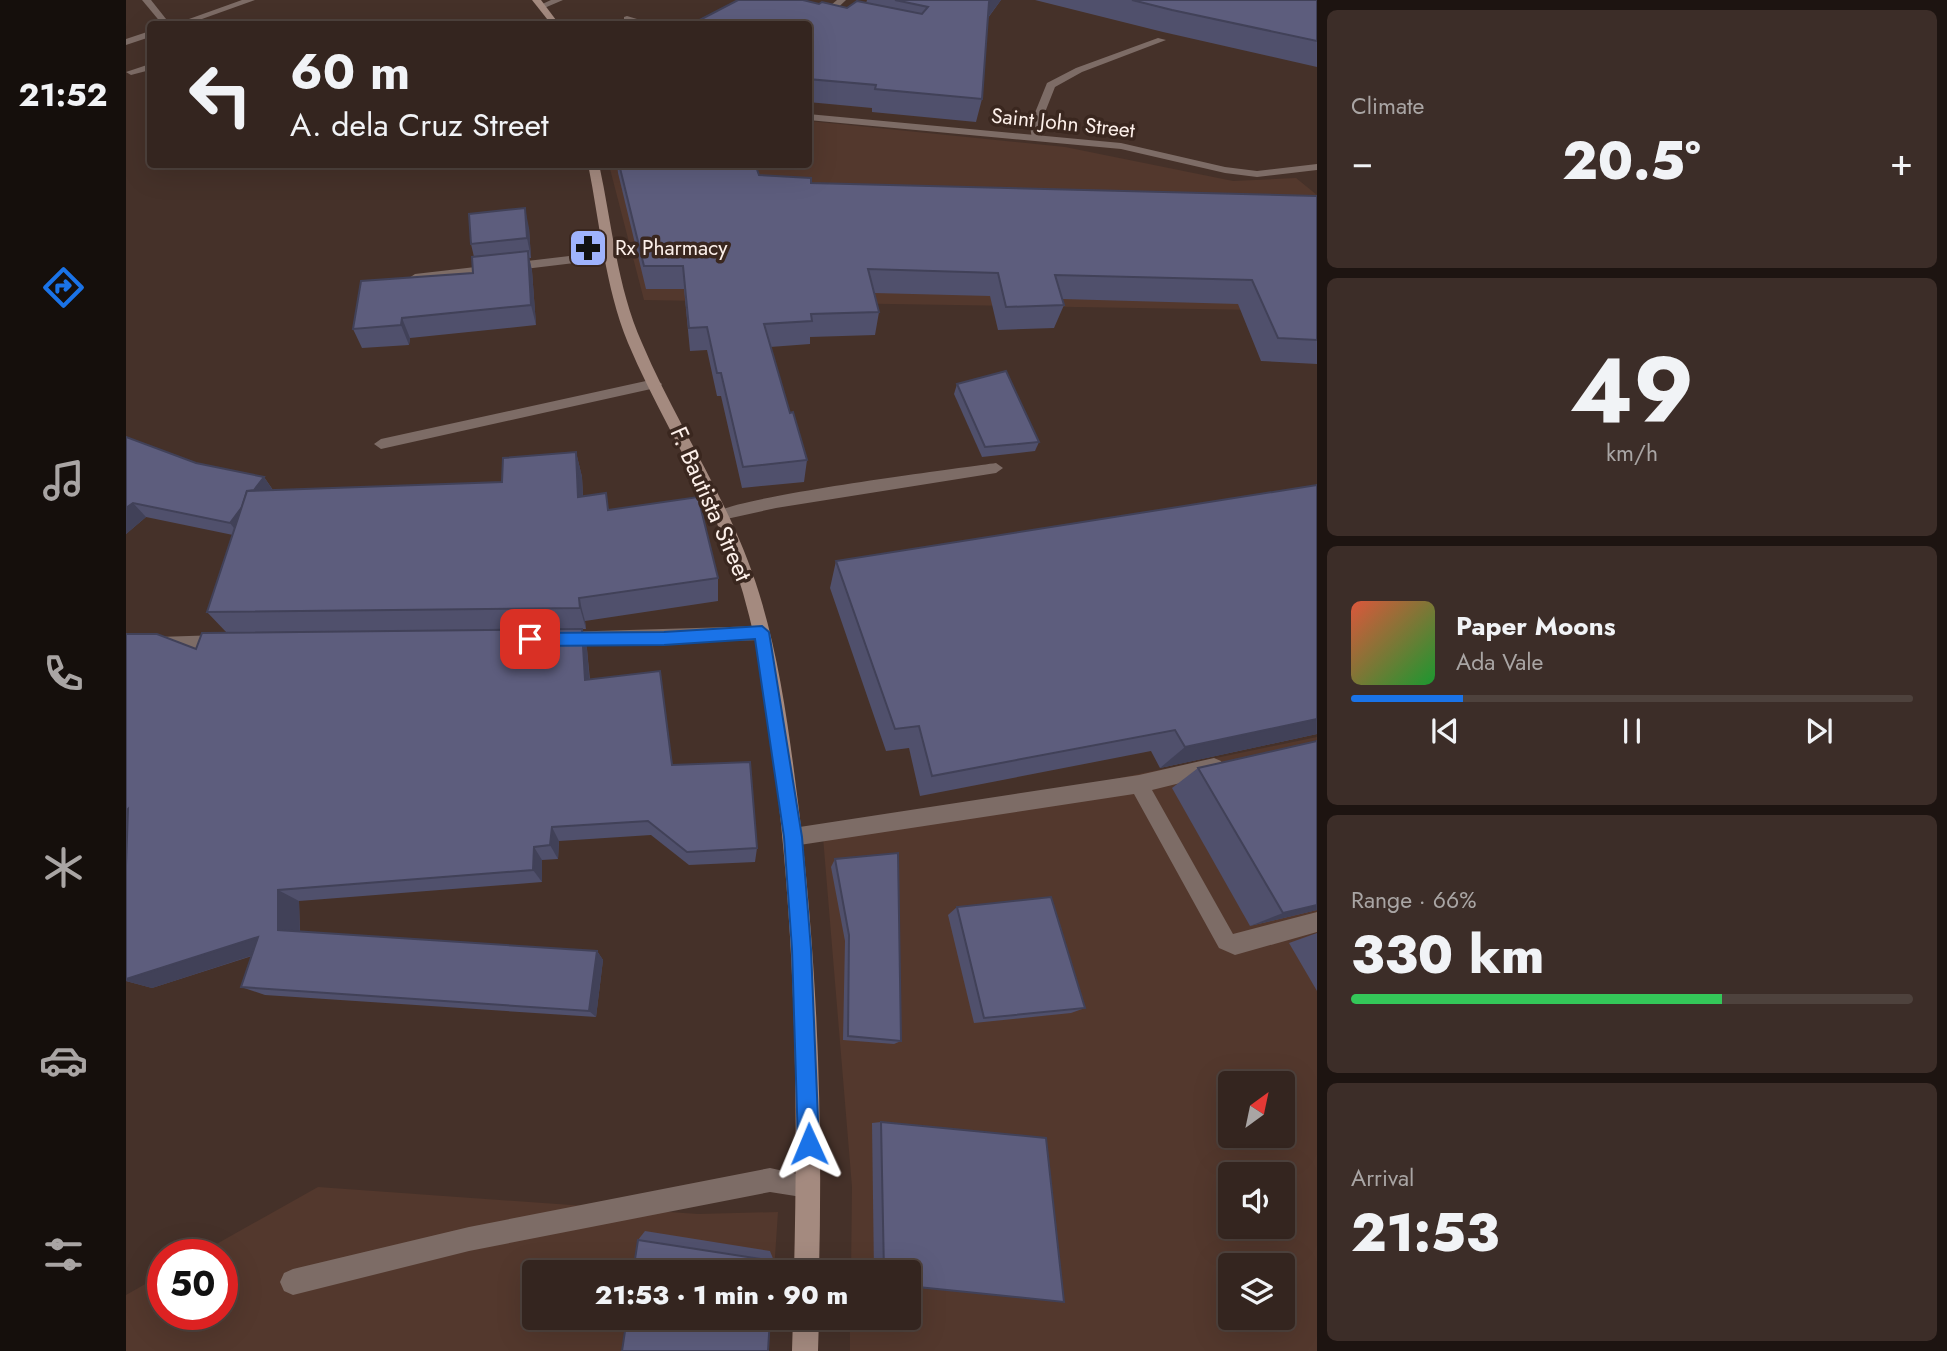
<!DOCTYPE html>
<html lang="en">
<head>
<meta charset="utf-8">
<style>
  body { margin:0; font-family:Jost,sans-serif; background:#3c2d28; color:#f1f3f6; height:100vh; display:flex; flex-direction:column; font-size:26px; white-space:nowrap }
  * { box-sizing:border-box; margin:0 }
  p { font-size:23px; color:#a9a5a4 }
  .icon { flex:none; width:38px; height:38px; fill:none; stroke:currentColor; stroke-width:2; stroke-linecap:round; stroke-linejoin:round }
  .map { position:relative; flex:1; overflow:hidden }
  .panel { display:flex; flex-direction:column; gap:10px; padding:10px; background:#1d1411; width:630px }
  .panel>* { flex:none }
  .banner { position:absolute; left:21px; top:21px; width:665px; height:147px; border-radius:7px; box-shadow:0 7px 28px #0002,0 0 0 2px #4e423d; background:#34251f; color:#f1f3f6; overflow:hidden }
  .needle { width:46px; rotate:33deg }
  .fabs { position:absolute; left:1092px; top:1071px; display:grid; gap:14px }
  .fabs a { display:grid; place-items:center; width:77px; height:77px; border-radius:7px; background:#34251f; box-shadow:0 7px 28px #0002,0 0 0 2px #4e423d; font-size:35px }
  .speed { position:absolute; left:21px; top:1239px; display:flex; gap:14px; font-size:35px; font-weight:700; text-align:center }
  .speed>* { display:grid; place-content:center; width:91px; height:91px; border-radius:50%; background:#34251f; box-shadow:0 7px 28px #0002,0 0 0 2px #4e423d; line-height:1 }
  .speed .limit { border:10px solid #d22; background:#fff; color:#111 }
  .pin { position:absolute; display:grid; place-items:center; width:60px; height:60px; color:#fff; margin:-30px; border-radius:14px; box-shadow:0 4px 10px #0006 }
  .me { position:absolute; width:77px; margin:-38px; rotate:359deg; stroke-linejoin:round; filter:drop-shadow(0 0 5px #0008) }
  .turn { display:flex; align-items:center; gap:24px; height:147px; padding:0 28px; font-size:32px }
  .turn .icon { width:91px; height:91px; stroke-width:2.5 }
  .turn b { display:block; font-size:49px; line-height:60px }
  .big { font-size:52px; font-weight:800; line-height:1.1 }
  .panel .card { flex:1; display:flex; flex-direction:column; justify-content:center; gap:10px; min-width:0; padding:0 24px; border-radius:10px; background:#3c2d28 }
  .panel .dial { align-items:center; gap:0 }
  .dial b { font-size:91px; line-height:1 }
  .song { display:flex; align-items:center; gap:21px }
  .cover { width:84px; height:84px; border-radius:10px; background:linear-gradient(135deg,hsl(10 70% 55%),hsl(130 70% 35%)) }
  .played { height:7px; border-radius:4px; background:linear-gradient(90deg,#1a73e8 20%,#4e423d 20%) }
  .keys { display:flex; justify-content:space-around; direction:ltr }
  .heat { display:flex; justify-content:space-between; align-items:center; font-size:38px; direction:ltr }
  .charge { height:10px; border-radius:5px; background:linear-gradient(90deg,#34c759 66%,#4e423d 0) }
  .trip { position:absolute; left:396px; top:1260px; width:399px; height:70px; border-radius:7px; background:#34251f; box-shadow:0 7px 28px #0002,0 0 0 2px #4e423d; font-weight:800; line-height:70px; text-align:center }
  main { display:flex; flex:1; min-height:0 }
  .tab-bar { display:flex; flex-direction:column; width:126px; justify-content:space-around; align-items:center; background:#150f0c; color:#a9a5a4 }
  .tab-bar .icon { width:49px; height:49px }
  .tab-bar .current { color:#1a73e8 }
  .tab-bar b { font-size:32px; color:#f1f3f6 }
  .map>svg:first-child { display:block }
  .built { fill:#53382d; fill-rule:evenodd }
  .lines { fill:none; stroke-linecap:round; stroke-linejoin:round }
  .lane { fill:#7d6c66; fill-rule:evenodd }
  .street { fill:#7d6c66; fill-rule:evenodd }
  .secondary { fill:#a48a7f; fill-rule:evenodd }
  .wall { fill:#50506c }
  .shaded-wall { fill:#414158 }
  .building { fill:#5d5d7d; stroke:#414158; stroke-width:2 }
  .route { fill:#1a73e8; stroke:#114b97; stroke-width:2 }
  .labels { text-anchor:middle; stroke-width:7; stroke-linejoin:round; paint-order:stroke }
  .far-street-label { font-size:21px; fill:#fdf0ea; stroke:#3a271f }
  .far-poi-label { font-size:21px; fill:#fdf0ea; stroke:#3a271f; text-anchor:start }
  .street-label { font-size:24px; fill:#fdf0ea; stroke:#3a271f }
</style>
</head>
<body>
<main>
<nav class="tab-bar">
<b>21:52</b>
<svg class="icon current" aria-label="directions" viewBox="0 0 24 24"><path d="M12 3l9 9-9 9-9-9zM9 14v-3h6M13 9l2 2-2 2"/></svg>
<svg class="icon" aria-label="music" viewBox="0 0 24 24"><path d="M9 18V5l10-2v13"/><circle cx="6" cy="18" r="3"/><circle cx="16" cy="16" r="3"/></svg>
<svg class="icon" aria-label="phone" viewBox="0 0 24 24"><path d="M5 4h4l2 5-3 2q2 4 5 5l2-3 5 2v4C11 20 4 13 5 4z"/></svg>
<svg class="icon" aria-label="climate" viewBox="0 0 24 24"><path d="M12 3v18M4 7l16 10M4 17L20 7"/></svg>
<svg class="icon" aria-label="car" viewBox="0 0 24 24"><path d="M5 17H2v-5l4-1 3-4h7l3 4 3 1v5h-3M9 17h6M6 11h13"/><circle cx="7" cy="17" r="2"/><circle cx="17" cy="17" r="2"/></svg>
<svg class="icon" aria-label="filters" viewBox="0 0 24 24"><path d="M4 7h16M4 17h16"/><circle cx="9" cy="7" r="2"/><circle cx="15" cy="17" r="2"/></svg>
</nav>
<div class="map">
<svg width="1191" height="1351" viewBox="0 0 1191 1351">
  <rect width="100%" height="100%" fill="#453129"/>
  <!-- built -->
  <g class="built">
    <polygon points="683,121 939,147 1107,181 1170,178 1191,195 1191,311 518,300 483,165 682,164"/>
    <path d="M1191 737V1351H724V1318H782V1272H725L726 1187 697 837 719 835ZM1104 1083H1157V1136H1104ZM1104 1174H1157V1227H1104ZM1104 1265H1157V1318H1104Z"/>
    <polygon points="192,1187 572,1214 652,1212 648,1272 408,1272 408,1318 645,1318 643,1351 0,1351 0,1295 37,1274 37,1314 96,1314 96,1255 71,1255"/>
  </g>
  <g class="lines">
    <!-- lane -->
    <g class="lane">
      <polygon points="16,0 25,0 44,24 36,24"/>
      <polygon points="116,0 129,0 62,24 49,24"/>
      <polygon points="425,0 437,0 416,9 412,6"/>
      <polygon points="711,0 720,0 704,15 698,15 698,11"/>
      <polygon points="501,16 521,22 523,24 498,21 498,17"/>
      <polygon points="24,31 24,37 0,45 0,39"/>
      <polygon points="1032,38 1040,40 956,72 929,87 914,125 915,138 906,140 904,125 921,83 950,68"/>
      <polygon points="24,64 24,70 5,75 0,72"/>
      <polygon points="486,251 490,252 490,258 289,282 283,278 289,274"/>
      <polygon points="529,379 536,384 534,387 255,449 248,444 255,439"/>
      <path d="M870 463 877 468 870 473 650 508 596 520 588 514C599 498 834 468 870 463Z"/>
      <polygon points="636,626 642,628 644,633 642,638 636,640 437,646 431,644 428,639 431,634 437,632"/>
      <polygon points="94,635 100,637 103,642 100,647 94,649 0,652 0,638"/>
      <polygon points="1088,758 1095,761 1097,767 1095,773 1026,790 1107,934 1191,912 1191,932 1109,955 1093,948 1008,794 667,846 660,844 657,837 660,830 667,828 1013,775"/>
      <polygon points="644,1168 690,1178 694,1186 690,1194 682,1198 644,1192 343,1251 167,1295 158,1291 154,1282 158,1273 167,1269 343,1227"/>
    </g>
    <!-- street -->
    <polygon class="street" points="682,114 995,143 1099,167 1131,171 1191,164 1191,170 1131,177 1099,173 995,149 682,120"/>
    <!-- secondary -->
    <g class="secondary">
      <polygon points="406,0 415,0 433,24 425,24"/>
      <path d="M462 164H473C486 224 491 287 516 343 552 428 606 504 633 593 654 660 663 732 672 802 691 957 697 1115 693 1272H668C672 1113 670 955 652 796 645 729 636 659 617 593 591 504 538 428 502 343 479 287 474 224 462 164Z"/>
      <polygon points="667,1318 693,1318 692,1351 666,1351"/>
    </g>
  </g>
  <!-- wall -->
  <g class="wall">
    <polygon points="741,0 875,0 862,18 856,99 850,122 746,112 746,108 682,102 682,24 693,4 721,8 740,3"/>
    <polygon points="909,0 1191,0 1191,67 1037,32"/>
    <polygon points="491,164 629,164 633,175 685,183 1191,196 1191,364 1135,361 1112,304 936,299 938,305 928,328 872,330 864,296 748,293 753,312 749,335 684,337 684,344 644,347 664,413 681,460 678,482 616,488 595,396 591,396 581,350 564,351 558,289 520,289 492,173"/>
    <polygon points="403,228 405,258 403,258 406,271 410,325 284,338 283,345 236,348 227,329 347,273 348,257 345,244"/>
    <polygon points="831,384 913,442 909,451 856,457 828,394"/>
    <polygon points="0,437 70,463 138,477 147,490 376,482 450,452 456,477 457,496 483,509 592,578 592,601 459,621 460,629 456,629 461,649 464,680 546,765 631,848 629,862 563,865 525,835 433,841 432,859 416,860 416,882 173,901 174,932 471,951 477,960 470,1017 139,995 115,987 126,956 26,988 0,981 0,634 70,649 101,633 81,612 107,535 20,517 0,534"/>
    <polygon points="710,561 1191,734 1034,768 1025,751 794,796 783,748 760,751 704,588"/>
    <polygon points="1191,741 1191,910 1124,926 1046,788 1072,768"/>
    <polygon points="709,859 775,1041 768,1044 717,1040 719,941 705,867"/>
    <polygon points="831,907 959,1008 945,1013 848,1023 822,915"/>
    <polygon points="1191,933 1191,991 1163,943"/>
    <polygon points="755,1122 782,1272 748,1272 746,1123"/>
    <polygon points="519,1231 644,1251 648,1261 512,1240"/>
  </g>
  <!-- shaded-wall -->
  <g class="shaded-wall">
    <polygon points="864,0 875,0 857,24 863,2"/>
    <polygon points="399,208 403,228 405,258 401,238"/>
    <polygon points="402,251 406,271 410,325 405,305"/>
    <polygon points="276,318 284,338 283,345 275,325"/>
    <polygon points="450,452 456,477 458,521 452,497"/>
    <polygon points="138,477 148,492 115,537 104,523"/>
    <polygon points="7,503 20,517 0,534 0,508"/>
    <polygon points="453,598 459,621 460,629 454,608"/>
    <polygon points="456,629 461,649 465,699 459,680"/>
    <polygon points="1191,719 1191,734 1034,768 1059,747"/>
    <polygon points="2,809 29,824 0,850 0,811"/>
    <polygon points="426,827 433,841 432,859 424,845"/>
    <polygon points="408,847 416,860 416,882 407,870"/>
    <polygon points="152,890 173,901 174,940 152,930"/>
    <polygon points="1191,905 1191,910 1124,926 1157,913"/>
    <polygon points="132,937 155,946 26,988 0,981 0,979"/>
    <polygon points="471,951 477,960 470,1017 463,1011"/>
  </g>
  <!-- building -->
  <g class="building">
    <polygon points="612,0 677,0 693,4 696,2 721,8 731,1 796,14 802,7 769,0 864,0 863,2 856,99 749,89 750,85 682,79 682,24 566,24"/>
    <polygon points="1006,0 1191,0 1191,41 1046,10"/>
    <polygon points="493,164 629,164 633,175 685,178 685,183 1191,196 1191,340 1152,338 1126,280 929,275 938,305 880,307 872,273 742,269 753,312 685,314 686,321 638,324 664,413 667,412 681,460 617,467 595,373 591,373 581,327 563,328 557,266 518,266"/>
    <polygon points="399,208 401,238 345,244 343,214"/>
    <polygon points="402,251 405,305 276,318 275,325 227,329 235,281 347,273 346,257"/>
    <polygon points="880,371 913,442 859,447 831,384"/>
    <polygon points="0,437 70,463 138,477 128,490 121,491 116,507 104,523 7,503 0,508"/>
    <polygon points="450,452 452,497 480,493 482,510 572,497 592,578 453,598 454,608 81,612 121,491 376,482 377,458"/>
    <polygon points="1191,485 1191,719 1059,747 1049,730 806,776 793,726 769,729 710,561"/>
    <polygon points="456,629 459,680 534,671 546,765 624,762 631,848 561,852 522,821 426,827 424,845 408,847 407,870 152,890 152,930 471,951 463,1011 115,987 132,937 0,979 0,865 2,809 0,811 0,634 31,634 70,649 76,633"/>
    <polygon points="1191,741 1191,905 1157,913 1072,768"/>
    <polygon points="772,853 775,1041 722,1036 723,935 709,859"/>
    <polygon points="925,897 959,1008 858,1018 831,907"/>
    <polygon points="755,1122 920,1138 938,1302 782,1286 782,1272 758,1272"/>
    <polygon points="512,1240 648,1261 647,1272 507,1272"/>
    <polygon points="501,1318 644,1318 642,1351 496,1351"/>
  </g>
  <!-- route -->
  <polygon class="route" points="636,626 643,632 676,837 685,949 693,1144 690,1152 683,1155 675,1152 672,1144 666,949 658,837 629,639 538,645 404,646 396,639 404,633 538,632"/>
  <!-- icons -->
  <defs>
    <symbol id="pharmacy-square" viewBox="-11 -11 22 22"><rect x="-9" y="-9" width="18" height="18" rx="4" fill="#9fb3fd" stroke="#3a271f"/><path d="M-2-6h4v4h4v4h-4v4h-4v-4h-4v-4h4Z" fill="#111"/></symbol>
  </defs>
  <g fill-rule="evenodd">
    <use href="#pharmacy-square" x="440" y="226" width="44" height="44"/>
  </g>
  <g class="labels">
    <!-- far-street labels -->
    <g class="far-street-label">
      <text transform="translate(937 123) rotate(6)" y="7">Saint John Street</text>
    </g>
    <!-- far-poi labels -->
    <g class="far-poi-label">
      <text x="489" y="255">Rx Pharmacy</text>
    </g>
    <!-- street labels -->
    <g class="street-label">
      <text transform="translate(585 504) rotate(66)" y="8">F. Bautista Street</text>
    </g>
  </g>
</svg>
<div class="fabs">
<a><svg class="needle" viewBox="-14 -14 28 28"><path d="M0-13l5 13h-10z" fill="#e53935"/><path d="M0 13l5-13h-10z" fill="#a9a5a4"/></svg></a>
<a><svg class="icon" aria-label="sound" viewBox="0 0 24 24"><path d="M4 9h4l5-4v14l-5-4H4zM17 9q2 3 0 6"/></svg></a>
<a><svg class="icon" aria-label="layers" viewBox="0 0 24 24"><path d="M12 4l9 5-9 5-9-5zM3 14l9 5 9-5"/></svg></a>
</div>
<div class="speed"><div class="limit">50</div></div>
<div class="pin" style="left:404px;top:639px;background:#d93025"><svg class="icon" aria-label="arrive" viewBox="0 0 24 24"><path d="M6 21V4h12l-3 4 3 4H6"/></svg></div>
<svg class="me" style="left:683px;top:1144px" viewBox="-20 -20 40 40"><path d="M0-17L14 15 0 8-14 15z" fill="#1a73e8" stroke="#fff" stroke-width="4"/></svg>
<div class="trip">21:53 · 1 min · 90 m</div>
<div class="banner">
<div class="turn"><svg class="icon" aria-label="left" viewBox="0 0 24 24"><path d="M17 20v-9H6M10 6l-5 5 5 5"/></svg><div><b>60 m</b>A. dela Cruz Street</div></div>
</div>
</div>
<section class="panel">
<div class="card"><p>Climate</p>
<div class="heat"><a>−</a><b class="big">20.5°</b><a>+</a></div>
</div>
<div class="card dial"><b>49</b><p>km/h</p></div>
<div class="card">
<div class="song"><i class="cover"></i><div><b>Paper Moons</b><p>Ada Vale</p></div></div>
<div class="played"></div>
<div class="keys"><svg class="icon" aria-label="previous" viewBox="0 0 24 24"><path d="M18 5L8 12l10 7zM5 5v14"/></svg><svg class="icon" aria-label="pause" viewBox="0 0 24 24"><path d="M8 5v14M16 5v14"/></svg><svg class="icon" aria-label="next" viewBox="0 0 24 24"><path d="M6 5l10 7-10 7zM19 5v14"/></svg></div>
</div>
<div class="card"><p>Range · 66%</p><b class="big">330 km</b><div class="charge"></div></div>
<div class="card"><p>Arrival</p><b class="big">21:53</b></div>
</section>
</main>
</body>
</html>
